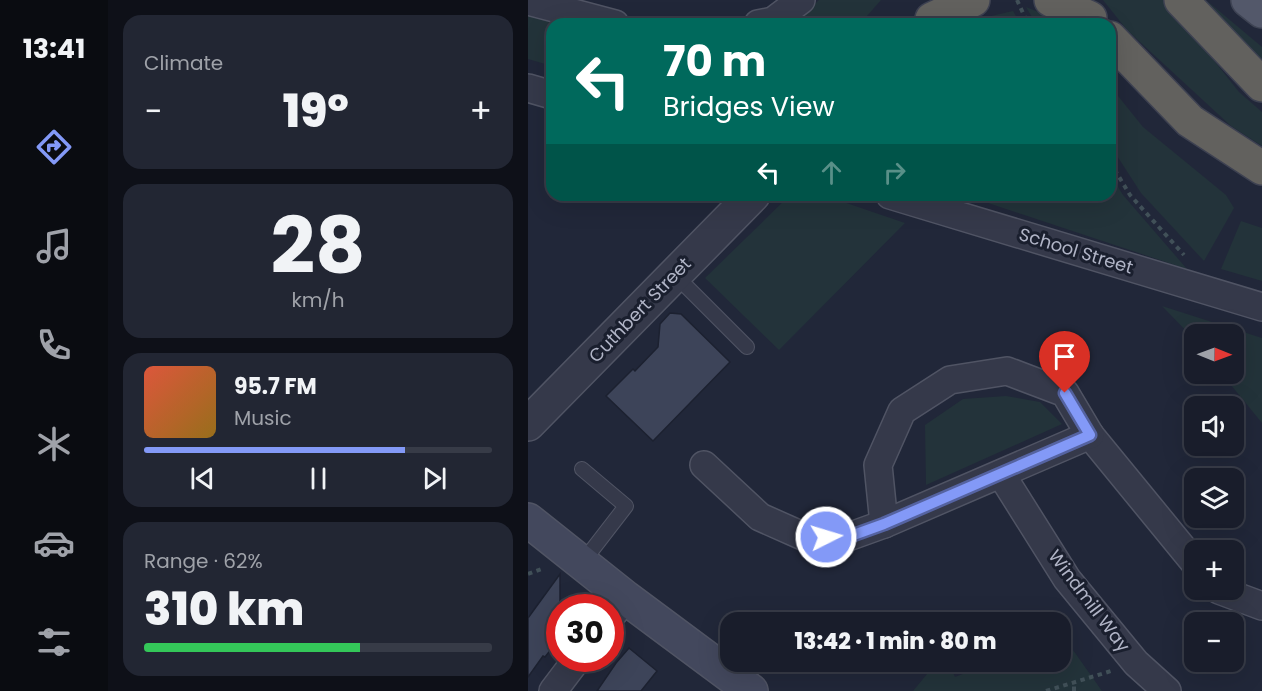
<!DOCTYPE html>
<html lang="en">
<head>
<meta charset="utf-8">
<style>
  body { margin:0; font-family:Poppins,sans-serif; background:#222633; color:#f1f3f6; height:100vh; display:flex; flex-direction:column; font-size:22px; white-space:nowrap }
  * { box-sizing:border-box; margin:0 }
  p { font-size:20px; color:#9fa2a9 }
  .icon { flex:none; width:33px; height:33px; fill:none; stroke:currentColor; stroke-width:2; stroke-linecap:round; stroke-linejoin:round }
  .map { position:relative; flex:1; overflow:hidden }
  .sheet { display:flex; flex-direction:column; gap:15px; padding:15px; background:#0e1018; width:420px }
  .sheet>* { flex:none }
  .banner { position:absolute; left:18px; top:18px; width:570px; height:183px; border-radius:18px; box-shadow:0 6px 24px #0002,0 0 0 2px #373b47; background:#00695c; color:#fff; overflow:hidden }
  .needle { width:39px; rotate:91deg }
  .fabs { position:absolute; left:656px; top:324px; display:grid; gap:12px }
  .fabs a { display:grid; place-items:center; width:60px; height:60px; border-radius:12px; background:#191d2b; box-shadow:0 6px 24px #0002,0 0 0 2px #373b47; font-size:30px }
  .speed { position:absolute; left:18px; top:594px; display:flex; gap:12px; font-size:30px; font-weight:700; text-align:center }
  .speed>* { display:grid; place-content:center; width:78px; height:78px; border-radius:50%; background:#191d2b; box-shadow:0 6px 24px #0002,0 0 0 2px #373b47; line-height:1 }
  .speed .limit { border:9px solid #d22; background:#fff; color:#111 }
  .pin { position:absolute; display:grid; place-items:center; width:51px; height:51px; color:#fff; margin:-62px -26px; border-radius:50% 50% 50% 0; rotate:-45deg; box-shadow:0 0 6px #0007 }
  .pin .icon { rotate:45deg }
  .me { position:absolute; width:66px; margin:-33px; rotate:85deg; stroke-linejoin:round; filter:drop-shadow(0 0 4px #0008) }
  .turn { display:flex; align-items:center; gap:21px; height:126px; padding:0 18px; font-size:27px }
  .turn .icon { width:78px; height:78px; stroke-width:2.5 }
  .turn b { display:block; font-size:42px; line-height:51px }
  .lanes { display:flex; align-items:center; height:57px; padding:0 18px; background:#0003; justify-content:center; gap:30px; direction:ltr }
  .lanes .off { opacity:.35 }
  .big { font-size:45px; font-weight:800; line-height:1.1 }
  .sheet .tile { flex:1; display:flex; flex-direction:column; justify-content:center; gap:9px; min-width:0; padding:0 21px; border-radius:18px; background:#222633 }
  .sheet .dial { align-items:center; gap:0 }
  .dial b { font-size:78px; line-height:1 }
  .song { display:flex; align-items:center; gap:18px }
  .cover { width:72px; height:72px; border-radius:9px; background:linear-gradient(135deg,hsl(10 70% 55%),hsl(40 70% 35%)) }
  .played { height:6px; border-radius:3px; background:linear-gradient(90deg,#8399f7 75%,#373b47 75%) }
  .keys { display:flex; justify-content:space-around; direction:ltr }
  .heat { display:flex; justify-content:space-between; align-items:center; font-size:33px; direction:ltr }
  .charge { height:9px; border-radius:4px; background:linear-gradient(90deg,#34c759 62%,#373b47 0) }
  .trip { position:absolute; left:192px; top:612px; width:351px; height:60px; border-radius:18px; background:#191d2b; box-shadow:0 6px 24px #0002,0 0 0 2px #373b47; font-weight:800; line-height:60px; text-align:center }
  main { display:flex; flex:1; min-height:0 }
  .tabs { display:flex; flex-direction:column; width:108px; justify-content:space-around; align-items:center; background:#0a0c11; color:#9fa2a9 }
  .tabs .icon { width:42px; height:42px }
  .tabs .active { color:#8399f7 }
  .tabs b { font-size:27px; color:#f1f3f6 }
  .map>svg:first-child { display:block }
  .green { fill:#23333a }
  .building { fill:#3d4459; stroke:#1c2130; stroke-width:1.5 }
  .lines { fill:none; stroke-linecap:round; stroke-linejoin:round }
  .service-casing { stroke:#505464; stroke-width:16 }
  .minor-casing { stroke:#505464; stroke-width:30 }
  .tertiary-casing { stroke:#505464; stroke-width:36 }
  .secondary-casing { stroke:#505464; stroke-width:36 }
  .primary-casing { stroke:#3e4353; stroke-width:36 }
  .trunk-casing { stroke:#3d4151; stroke-width:36 }
  .path { stroke:#415058; stroke-width:4; stroke-dasharray:4.5 4.5; stroke-linecap:butt }
  .service { stroke:#35394a; stroke-width:14 }
  .minor { stroke:#35394a; stroke-width:27 }
  .tertiary { stroke:#35394a; stroke-width:33 }
  .secondary { stroke:#43485d; stroke-width:33 }
  .primary { stroke:#53586a; stroke-width:33 }
  .trunk { stroke:#62615e; stroke-width:33 }
  .route-casing { stroke:#5563a1; stroke-width:15 }
  .route { stroke:#8399f7; stroke-width:10 }
  .labels { text-anchor:middle; stroke-width:6; stroke-linejoin:round; paint-order:stroke }
  .street-label { font-size:18px; fill:#b0b4c6; stroke:#1a1f2e }
</style>
</head>
<body>
<main>
<nav class="tabs">
<b>13:41</b>
<svg class="icon active" aria-label="directions" viewBox="0 0 24 24"><path d="M12 3l9 9-9 9-9-9zM9 14v-3h6M13 9l2 2-2 2"/></svg>
<svg class="icon" aria-label="music" viewBox="0 0 24 24"><path d="M9 18V5l10-2v13"/><circle cx="6" cy="18" r="3"/><circle cx="16" cy="16" r="3"/></svg>
<svg class="icon" aria-label="phone" viewBox="0 0 24 24"><path d="M5 4h4l2 5-3 2q2 4 5 5l2-3 5 2v4C11 20 4 13 5 4z"/></svg>
<svg class="icon" aria-label="climate" viewBox="0 0 24 24"><path d="M12 3v18M4 7l16 10M4 17L20 7"/></svg>
<svg class="icon" aria-label="car" viewBox="0 0 24 24"><path d="M5 17H2v-5l4-1 3-4h7l3 4 3 1v5h-3M9 17h6M6 11h13"/><circle cx="7" cy="17" r="2"/><circle cx="17" cy="17" r="2"/></svg>
<svg class="icon" aria-label="filters" viewBox="0 0 24 24"><path d="M4 7h16M4 17h16"/><circle cx="9" cy="7" r="2"/><circle cx="15" cy="17" r="2"/></svg>
</nav>
<section class="sheet">
<div class="tile"><p>Climate</p>
<div class="heat"><a>−</a><b class="big">19°</b><a>+</a></div>
</div>
<div class="tile dial"><b>28</b><p>km/h</p></div>
<div class="tile">
<div class="song"><i class="cover"></i><div><b>95.7 FM</b><p>Music</p></div></div>
<div class="played"></div>
<div class="keys"><svg class="icon" aria-label="previous" viewBox="0 0 24 24"><path d="M18 5L8 12l10 7zM5 5v14"/></svg><svg class="icon" aria-label="pause" viewBox="0 0 24 24"><path d="M8 5v14M16 5v14"/></svg><svg class="icon" aria-label="next" viewBox="0 0 24 24"><path d="M6 5l10 7-10 7zM19 5v14"/></svg></div>
</div>
<div class="tile"><p>Range · 62%</p><b class="big">310 km</b><div class="charge"></div></div>
</section>
<div class="map">
<svg width="734" height="691" viewBox="0 0 734 691">
  <rect width="100%" height="100%" fill="#212739"/>
  <!-- green -->
  <g class="green">
    <polygon points="291,0 353,0 332,24 263,24 268,22"/>
    <polygon points="575,0 638,0 711,92 734,112 734,146 703,126 599,30"/>
    <polygon points="678,0 734,47 734,64"/>
    <polygon points="498,7 513,13 526,24 508,24"/>
    <polygon points="0,11 52,24 24,24 24,66 0,59"/>
    <polygon points="485,11 493,24 445,24 450,19"/>
    <polygon points="582,86 615,127 698,195 706,208 676,261 613,193 582,145"/>
    <polygon points="582,174 595,195 659,269 436,195 582,195"/>
    <polygon points="262,195 295,195 377,223 251,350 177,278"/>
    <polygon points="713,221 734,228 734,281 693,269"/>
    <polygon points="634,306 734,338 734,423 694,374 705,374 705,334 666,334 666,339"/>
    <polygon points="478,396 512,402 534,424 398,485 397,425 435,399"/>
    <polygon points="533,633 574,691 385,691 409,662 420,662 427,677 465,662 532,662"/>
  </g>
  <!-- building -->
  <g class="building">
    <polygon points="142,313 153,314 202,362 125,441 78,396 105,369 107,371 130,347 132,324"/>
    <polygon points="32,574 32,638 17,657 15,656 0,677 0,618"/>
    <polygon points="101,648 129,671 113,691 69,691 88,663"/>
  </g>
  <g class="lines">
    <defs>
      <g id="service">
        <polyline points="147,275 219,347"/>
        <polyline points="54,563 98,506 54,469"/>
      </g>
      <g id="minor">
        <polyline points="0,1 87,24"/>
        <polyline points="230,24 245,21 273,0"/>
        <polyline points="0,88 24,95"/>
        <polyline points="362,195 734,307"/>
        <polyline points="176,465 232,517 277,537 320,537 356,524 562,435 666,562"/>
        <polyline points="473,474 539,579 608,663 639,691"/>
        <polyline points="356,524 350,465 374,411 422,380 479,371 537,393 562,435"/>
        <polyline points="691,590 734,606"/>
        <polyline points="82,617 98,598"/>
        <polyline points="25,691 50,658"/>
      </g>
      <polyline id="tertiary" points="0,424 225,195"/>
      <polyline id="secondary" points="0,520 98,598 223,691"/>
      <polyline id="primary" points="720,0 734,11"/>
      <g id="trunk">
        <polyline points="523,0 562,18"/>
        <polyline points="653,0 734,85"/>
        <polyline points="404,19 445,0"/>
        <polyline points="582,38 662,121 734,168"/>
      </g>
    </defs>
    <!-- service casing -->
    <use href="#service" class="service-casing"/>
    <!-- minor casing -->
    <use href="#minor" class="minor-casing"/>
    <!-- tertiary casing -->
    <use href="#tertiary" class="tertiary-casing"/>
    <!-- secondary casing -->
    <use href="#secondary" class="secondary-casing"/>
    <!-- primary casing -->
    <use href="#primary" class="primary-casing"/>
    <!-- trunk casing -->
    <use href="#trunk" class="trunk-casing"/>
    <!-- path -->
    <g class="path">
      <polyline points="489,0 500,24"/>
      <polyline points="582,162 602,195 656,255"/>
      <polyline points="0,574 16,568"/>
      <polyline points="518,691 583,671"/>
      <polyline points="546,691 546,682"/>
    </g>
    <!-- service -->
    <use href="#service" class="service"/>
    <!-- minor -->
    <use href="#minor" class="minor"/>
    <!-- tertiary -->
    <use href="#tertiary" class="tertiary"/>
    <!-- secondary -->
    <use href="#secondary" class="secondary"/>
    <!-- primary -->
    <use href="#primary" class="primary"/>
    <!-- trunk -->
    <use href="#trunk" class="trunk"/>
  </g>
  <g class="lines">
    <defs>
      <polyline id="route" points="298,537 320,537 356,524 562,435 537,393"/>
    </defs>
    <!-- route casing -->
    <use href="#route" class="route-casing"/>
    <!-- route -->
    <use href="#route" class="route"/>
  </g>
  <g class="labels">
    <!-- street labels -->
    <g class="street-label">
      <text transform="translate(548 251) rotate(17)" y="6">School Street</text>
      <text transform="translate(112 310) rotate(-46)" y="6">Cuthbert Street</text>
      <text transform="translate(561 601) rotate(53)" y="6">Windmill Way</text>
    </g>
  </g>
</svg>
<div class="fabs">
<a><svg class="needle" viewBox="-14 -14 28 28"><path d="M0-13l5 13h-10z" fill="#e53935"/><path d="M0 13l5-13h-10z" fill="#9fa2a9"/></svg></a>
<a><svg class="icon" aria-label="sound" viewBox="0 0 24 24"><path d="M4 9h4l5-4v14l-5-4H4zM17 9q2 3 0 6"/></svg></a>
<a><svg class="icon" aria-label="layers" viewBox="0 0 24 24"><path d="M12 4l9 5-9 5-9-5zM3 14l9 5 9-5"/></svg></a>
<a>+</a>
<a>−</a>
</div>
<div class="speed"><div class="limit">30</div></div>
<div class="pin" style="left:537px;top:393px;background:#d93025"><svg class="icon" aria-label="arrive" viewBox="0 0 24 24"><path d="M6 21V4h12l-3 4 3 4H6"/></svg></div>
<svg class="me" style="left:298px;top:537px" viewBox="-20 -20 40 40"><circle r="17" fill="#8399f7" stroke="#fff" stroke-width="3"/><path d="M0-11L8 9 0 5-8 9z" fill="#fff"/></svg>
<div class="trip">13:42 · 1 min · 80 m</div>
<div class="banner">
<div class="turn"><svg class="icon" aria-label="left" viewBox="0 0 24 24"><path d="M17 20v-9H6M10 6l-5 5 5 5"/></svg><div><b>70 m</b>Bridges View</div></div>
<div class="lanes"><svg class="icon" aria-label="left" viewBox="0 0 24 24"><path d="M17 20v-9H6M10 6l-5 5 5 5"/></svg><svg class="icon off" aria-label="ahead" viewBox="0 0 24 24"><path d="M12 20V5M6 11l6-6 6 6"/></svg><svg class="icon off" aria-label="right" viewBox="0 0 24 24"><path d="M7 20v-9h11M14 6l5 5-5 5"/></svg></div>
</div>
</div>
</main>
</body>
</html>
